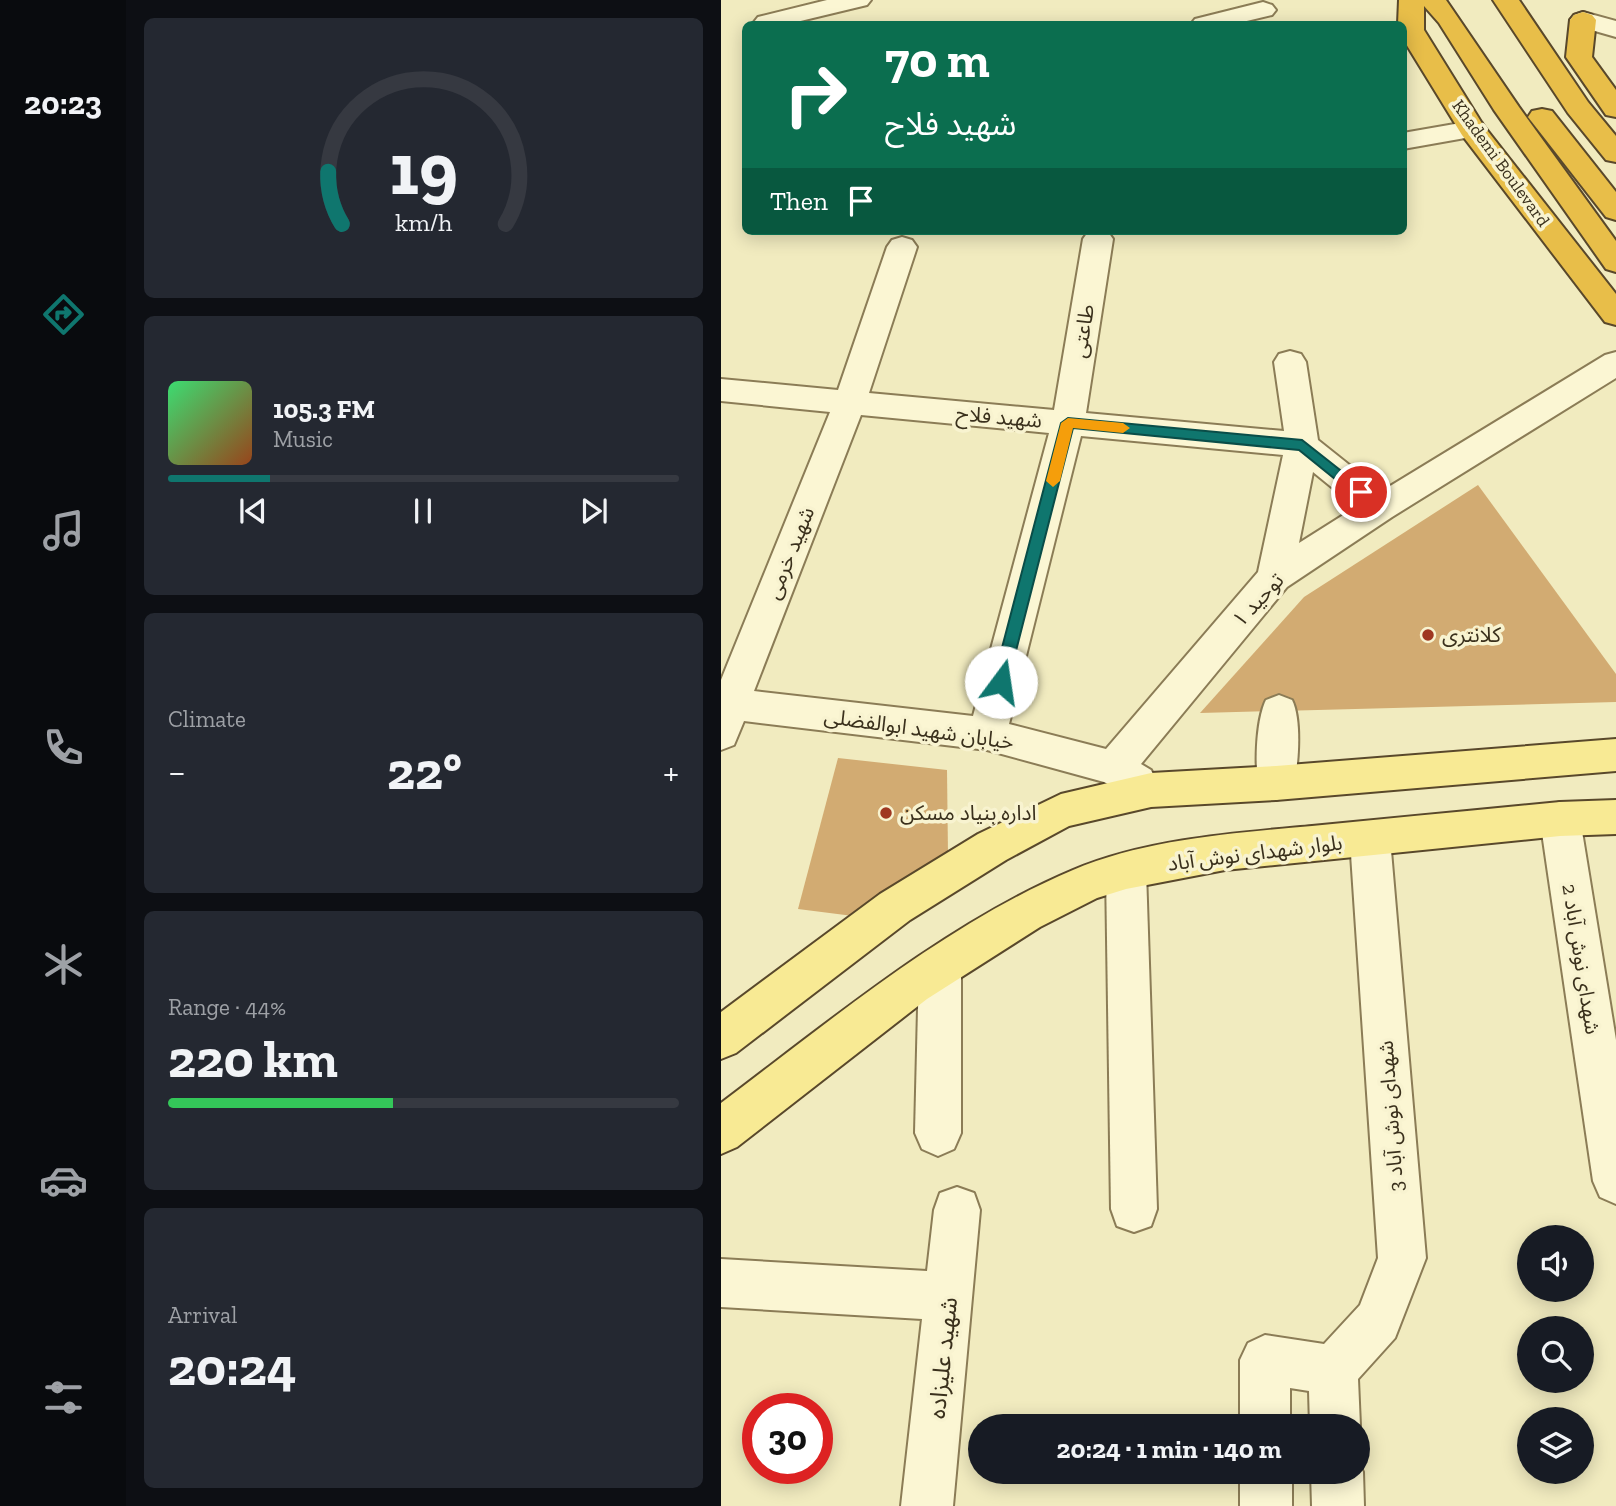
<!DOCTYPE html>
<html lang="en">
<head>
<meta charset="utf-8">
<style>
  body { margin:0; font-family:"Zilla Slab","Noto Sans Arabic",serif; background:#242831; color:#f1f3f6; height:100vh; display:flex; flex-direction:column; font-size:26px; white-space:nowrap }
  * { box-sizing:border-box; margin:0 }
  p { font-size:23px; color:#9ea1a6 }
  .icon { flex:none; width:38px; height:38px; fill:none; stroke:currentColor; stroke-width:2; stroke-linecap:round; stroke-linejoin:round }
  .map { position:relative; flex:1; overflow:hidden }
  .panel { display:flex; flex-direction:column; gap:18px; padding:18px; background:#0d0f14; width:595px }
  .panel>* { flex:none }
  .hud { position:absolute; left:21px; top:21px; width:665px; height:214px; border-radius:10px; box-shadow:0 4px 18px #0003; background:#0b6e4f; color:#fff; overflow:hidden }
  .tools { position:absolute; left:796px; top:1225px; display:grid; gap:14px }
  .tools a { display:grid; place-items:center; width:77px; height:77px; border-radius:50%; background:#171b24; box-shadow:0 4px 18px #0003; font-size:35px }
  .speed { position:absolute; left:21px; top:1393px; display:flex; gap:14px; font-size:35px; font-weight:700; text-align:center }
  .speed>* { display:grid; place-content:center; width:91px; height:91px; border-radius:50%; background:#171b24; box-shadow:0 4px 18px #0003; line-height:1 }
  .speed .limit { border:10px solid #d22; background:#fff; color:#111 }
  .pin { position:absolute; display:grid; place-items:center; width:60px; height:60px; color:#fff; margin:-30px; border:4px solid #fff; border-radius:50%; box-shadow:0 2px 7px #0007 }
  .me { position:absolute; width:77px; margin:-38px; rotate:14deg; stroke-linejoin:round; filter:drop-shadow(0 0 5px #0008) }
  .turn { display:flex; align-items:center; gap:24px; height:147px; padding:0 28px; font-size:32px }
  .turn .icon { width:91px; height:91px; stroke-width:2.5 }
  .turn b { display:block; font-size:49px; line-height:60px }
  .then { display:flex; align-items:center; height:66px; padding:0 28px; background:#0003; gap:14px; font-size:26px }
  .big { font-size:52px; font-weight:800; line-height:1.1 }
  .panel .tile { flex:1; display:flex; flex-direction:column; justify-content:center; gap:10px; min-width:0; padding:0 24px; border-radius:10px; background:#242831 }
  .panel .dial { align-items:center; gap:0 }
  .dial svg { height:182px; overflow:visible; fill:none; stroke:#363941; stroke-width:7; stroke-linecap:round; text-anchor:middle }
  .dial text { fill:#f1f3f6; stroke:none }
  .song { display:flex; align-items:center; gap:21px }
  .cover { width:84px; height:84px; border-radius:10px; background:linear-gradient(135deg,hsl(140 70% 55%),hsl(20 70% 35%)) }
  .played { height:7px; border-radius:4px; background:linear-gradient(90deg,#0f766e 20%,#363941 20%) }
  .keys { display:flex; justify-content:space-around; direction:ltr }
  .heat { display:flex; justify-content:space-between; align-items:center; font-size:38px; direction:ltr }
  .charge { height:10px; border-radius:5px; background:linear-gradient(90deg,#34c759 44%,#363941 0) }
  .trip { position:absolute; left:247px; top:1414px; width:402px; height:70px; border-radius:35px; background:#171b24; box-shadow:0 4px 18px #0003; font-weight:800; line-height:70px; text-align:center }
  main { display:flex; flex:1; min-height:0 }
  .dock { display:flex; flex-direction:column; width:126px; justify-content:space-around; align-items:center; background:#090b0e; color:#9ea1a6 }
  .dock .icon { width:49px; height:49px }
  .dock .on { color:#0f766e }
  .dock b { font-size:32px; color:#f1f3f6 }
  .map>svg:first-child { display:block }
  .building { fill:#d2ab72 }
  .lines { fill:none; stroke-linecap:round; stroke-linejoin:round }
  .minor-casing { stroke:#8b7c56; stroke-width:4 }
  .major-casing { stroke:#59482b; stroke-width:4 }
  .highway-casing { stroke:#59482b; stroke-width:4 }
  .minor { fill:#fbf6d3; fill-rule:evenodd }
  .major { fill:#f8ea94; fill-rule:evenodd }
  .highway { fill:#e8be49; fill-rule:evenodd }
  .route { fill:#0f766e; stroke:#0a4d48; stroke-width:2 }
  .slow { fill:#f59e0b }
  .poi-dot { fill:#9f3721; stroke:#f8f3d0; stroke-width:2.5 }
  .labels { text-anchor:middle; stroke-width:7; stroke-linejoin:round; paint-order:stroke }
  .far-street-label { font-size:18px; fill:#3a301c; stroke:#f8f3d0 }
  .street-label { font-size:21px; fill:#3a301c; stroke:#f8f3d0 }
  .poi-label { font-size:21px; fill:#3a301c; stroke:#f8f3d0; text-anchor:start }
  .near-street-label { font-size:24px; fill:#3a301c; stroke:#f8f3d0 }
</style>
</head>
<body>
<main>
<nav class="dock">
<b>20:23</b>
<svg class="icon on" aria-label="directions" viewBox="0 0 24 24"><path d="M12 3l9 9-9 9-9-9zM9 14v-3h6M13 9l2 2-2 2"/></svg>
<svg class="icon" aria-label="music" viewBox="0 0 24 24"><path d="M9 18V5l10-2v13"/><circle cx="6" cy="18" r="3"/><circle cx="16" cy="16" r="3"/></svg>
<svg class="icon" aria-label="phone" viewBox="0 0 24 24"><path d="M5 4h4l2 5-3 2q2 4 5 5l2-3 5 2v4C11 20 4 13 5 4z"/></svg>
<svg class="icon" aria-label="climate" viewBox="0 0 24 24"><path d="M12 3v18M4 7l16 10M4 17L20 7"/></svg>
<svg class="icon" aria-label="car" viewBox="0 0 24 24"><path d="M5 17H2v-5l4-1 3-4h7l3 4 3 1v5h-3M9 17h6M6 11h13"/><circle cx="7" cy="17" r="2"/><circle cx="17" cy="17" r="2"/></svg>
<svg class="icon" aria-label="filters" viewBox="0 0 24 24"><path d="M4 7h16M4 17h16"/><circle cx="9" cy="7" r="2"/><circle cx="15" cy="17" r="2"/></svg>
</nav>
<section class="panel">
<div class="tile dial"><svg viewBox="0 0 100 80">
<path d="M14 69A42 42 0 1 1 86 69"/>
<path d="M14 69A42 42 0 0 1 8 46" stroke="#0f766e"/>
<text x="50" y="56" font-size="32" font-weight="700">19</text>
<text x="50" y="72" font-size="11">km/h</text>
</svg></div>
<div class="tile">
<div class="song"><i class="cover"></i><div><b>105.3 FM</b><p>Music</p></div></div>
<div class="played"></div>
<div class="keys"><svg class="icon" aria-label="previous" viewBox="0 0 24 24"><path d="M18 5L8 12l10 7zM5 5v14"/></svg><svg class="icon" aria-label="pause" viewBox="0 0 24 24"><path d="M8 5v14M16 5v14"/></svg><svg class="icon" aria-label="next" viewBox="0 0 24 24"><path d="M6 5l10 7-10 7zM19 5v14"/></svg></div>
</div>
<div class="tile"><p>Climate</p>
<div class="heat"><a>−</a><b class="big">22°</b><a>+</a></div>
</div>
<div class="tile"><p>Range · 44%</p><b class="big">220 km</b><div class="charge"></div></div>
<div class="tile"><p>Arrival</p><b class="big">20:24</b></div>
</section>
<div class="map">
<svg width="895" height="1506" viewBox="0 0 895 1506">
  <rect width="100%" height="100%" fill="#f1ebbf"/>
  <!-- building -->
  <g class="building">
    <polygon points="757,485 895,674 895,702 479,713 583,597"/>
    <polygon points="117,758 226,770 227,855 140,917 77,909"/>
  </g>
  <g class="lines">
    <defs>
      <g id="minor">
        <polygon points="106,0 150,0 146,5 67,24 35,24 33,22 37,17"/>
        <polygon points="542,2 551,5 555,10 551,15 513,24 470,24 474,19"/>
        <polygon points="862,12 895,21 895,37 853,25 849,20 853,15"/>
        <polygon points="751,121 761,123 765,129 761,135 682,149 682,133"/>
        <path d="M382 231 387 232 392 239 365 413 563 431 553 362 558 354 569 351 580 354 585 362 597 440 661 491 884 355 895 352V378L671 517 566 587 420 764 430 770 436 782 430 794 416 799 383 782 266 750 23 721 13 745 0 750V680L109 412 0 401V379L117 390 166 247 171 240 181 237 191 240 196 247 148 393 333 410 362 239 367 232ZM140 415 328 433 252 716 33 691ZM360 436 562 455 537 572 385 749 288 724ZM592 472 635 507 578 543Z"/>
        <path d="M558 695 571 700C581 719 578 775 569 795L555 800 541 795C532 775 535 720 545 700Z"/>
        <polygon points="839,802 853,807 859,819 895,1040 895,1204 879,1197 872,1181 819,819 825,807"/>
        <polygon points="649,821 663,827 669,839 705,1258 674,1338 637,1379 639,1426 637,1432 637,1426 589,1426 588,1391 569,1388 569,1426 519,1426 519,1360 527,1343 544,1335 603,1344 639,1305 657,1258 629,839 635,827"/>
        <polygon points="405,853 419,858 425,871 436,1209 430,1226 413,1232 396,1226 390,1209 385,871 391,858"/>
        <polygon points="219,947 234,953 240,967 240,1133 233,1149 217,1156 201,1149 194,1133 198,967 204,953"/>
        <polygon points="236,1187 253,1193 259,1210 232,1506 180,1506 201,1319 0,1307 0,1259 206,1271 213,1210 219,1193"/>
        <polygon points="637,1461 642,1472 643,1506 591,1506 590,1472 637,1472"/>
        <rect x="519" y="1472" width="52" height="34"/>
      </g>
      <g id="major">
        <polygon points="895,739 895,771 555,800 430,807 348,826 285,860 189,920 15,1053 0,1059 0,1012 159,894 257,834 340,794 430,773 555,766"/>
        <path d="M895 800V834L839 836 504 870 405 889 376 898 319 927 206 999 16 1147 0 1154V1103C109 1021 226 923 352 870 425 839 514 833 591 826 674 818 756 810 839 802Z"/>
      </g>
      <g id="highway">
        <polygon points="678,0 725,0 798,107 895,241 895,272 885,269 773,110 718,23 703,6 703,30 762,125 895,294 895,325 884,322 741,135 682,39 682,24 677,24"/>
        <polygon points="772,0 798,0 867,102 895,136 895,162 885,160 847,113"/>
        <polygon points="862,12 871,15 875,20 871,57 895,90 895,117 885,115 845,57 849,20 853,15"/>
        <polygon points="821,109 831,111 895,192 895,220 885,217 807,117 811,111"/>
      </g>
    </defs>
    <!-- minor casing -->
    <use href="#minor" class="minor-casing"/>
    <!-- major casing -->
    <use href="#major" class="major-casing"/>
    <!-- highway casing -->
    <use href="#highway" class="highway-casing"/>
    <!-- minor -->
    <use href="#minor" class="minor"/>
    <!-- major -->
    <use href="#major" class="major"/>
    <!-- highway -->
    <use href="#highway" class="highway"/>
  </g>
  <!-- route -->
  <polygon class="route" points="347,418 581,440 647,492 645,496 635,496 578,450 352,428 287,682 280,688 272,682 340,423"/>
  <!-- slow -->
  <polygon class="slow" points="347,418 402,423 409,428 402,433 352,428 339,481 332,487 325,481 340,423"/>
  <!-- markers -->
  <g class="poi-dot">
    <circle cx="707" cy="635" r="7"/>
    <circle cx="165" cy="813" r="7"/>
  </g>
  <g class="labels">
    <!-- far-street labels -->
    <g class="far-street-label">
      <text transform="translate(780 163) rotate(54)" y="6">Khademi Boulevard</text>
    </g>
    <!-- street labels -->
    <g class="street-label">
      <text transform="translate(362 331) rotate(-81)" y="7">طاعتی</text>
      <text transform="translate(278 417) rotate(5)" y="7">شهید فلاح</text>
      <text transform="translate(69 553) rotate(-68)" y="7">شهید خرمی</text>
      <text transform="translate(537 600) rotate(-47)" y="7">توحید ۱</text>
      <text transform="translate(198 729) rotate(8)" y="7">خیابان شهید ابوالفضلی</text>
      <text transform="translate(534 853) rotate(-7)" y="7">بلوار شهدای نوش آباد</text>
      <text transform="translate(860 959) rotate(81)" y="7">شهدای نوش آباد 2</text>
      <text transform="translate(670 1116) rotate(-94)" y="7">شهدای نوش آباد 3</text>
    </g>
    <!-- poi labels -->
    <g class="poi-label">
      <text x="721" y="642">کلانتری</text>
      <text x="179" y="820">اداره بنیاد مسکن</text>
    </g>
    <!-- near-street labels -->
    <g class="near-street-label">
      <text transform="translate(222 1358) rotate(-84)" y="8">شهید علیزاده</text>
    </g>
  </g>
</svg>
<div class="tools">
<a><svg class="icon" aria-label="sound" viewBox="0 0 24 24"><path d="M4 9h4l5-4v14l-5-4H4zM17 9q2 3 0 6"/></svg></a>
<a><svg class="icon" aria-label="search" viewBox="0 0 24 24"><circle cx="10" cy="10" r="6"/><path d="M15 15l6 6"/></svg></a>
<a><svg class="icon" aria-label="layers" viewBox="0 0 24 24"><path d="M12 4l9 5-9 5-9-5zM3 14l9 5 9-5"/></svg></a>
</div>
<div class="speed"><div class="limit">30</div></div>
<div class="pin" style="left:640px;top:492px;background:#d93025"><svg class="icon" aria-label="arrive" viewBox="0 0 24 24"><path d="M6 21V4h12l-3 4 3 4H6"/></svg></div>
<svg class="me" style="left:280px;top:682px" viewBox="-20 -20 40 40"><circle r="19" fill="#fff"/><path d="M0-13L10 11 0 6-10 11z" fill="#0f766e"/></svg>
<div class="trip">20:24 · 1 min · 140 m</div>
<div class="hud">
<div class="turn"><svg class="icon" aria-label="right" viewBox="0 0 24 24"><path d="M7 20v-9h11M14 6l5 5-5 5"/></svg><div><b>70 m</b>شهید فلاح</div></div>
<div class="then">Then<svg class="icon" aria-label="arrive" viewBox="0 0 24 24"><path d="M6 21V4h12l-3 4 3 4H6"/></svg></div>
</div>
</div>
</main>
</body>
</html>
